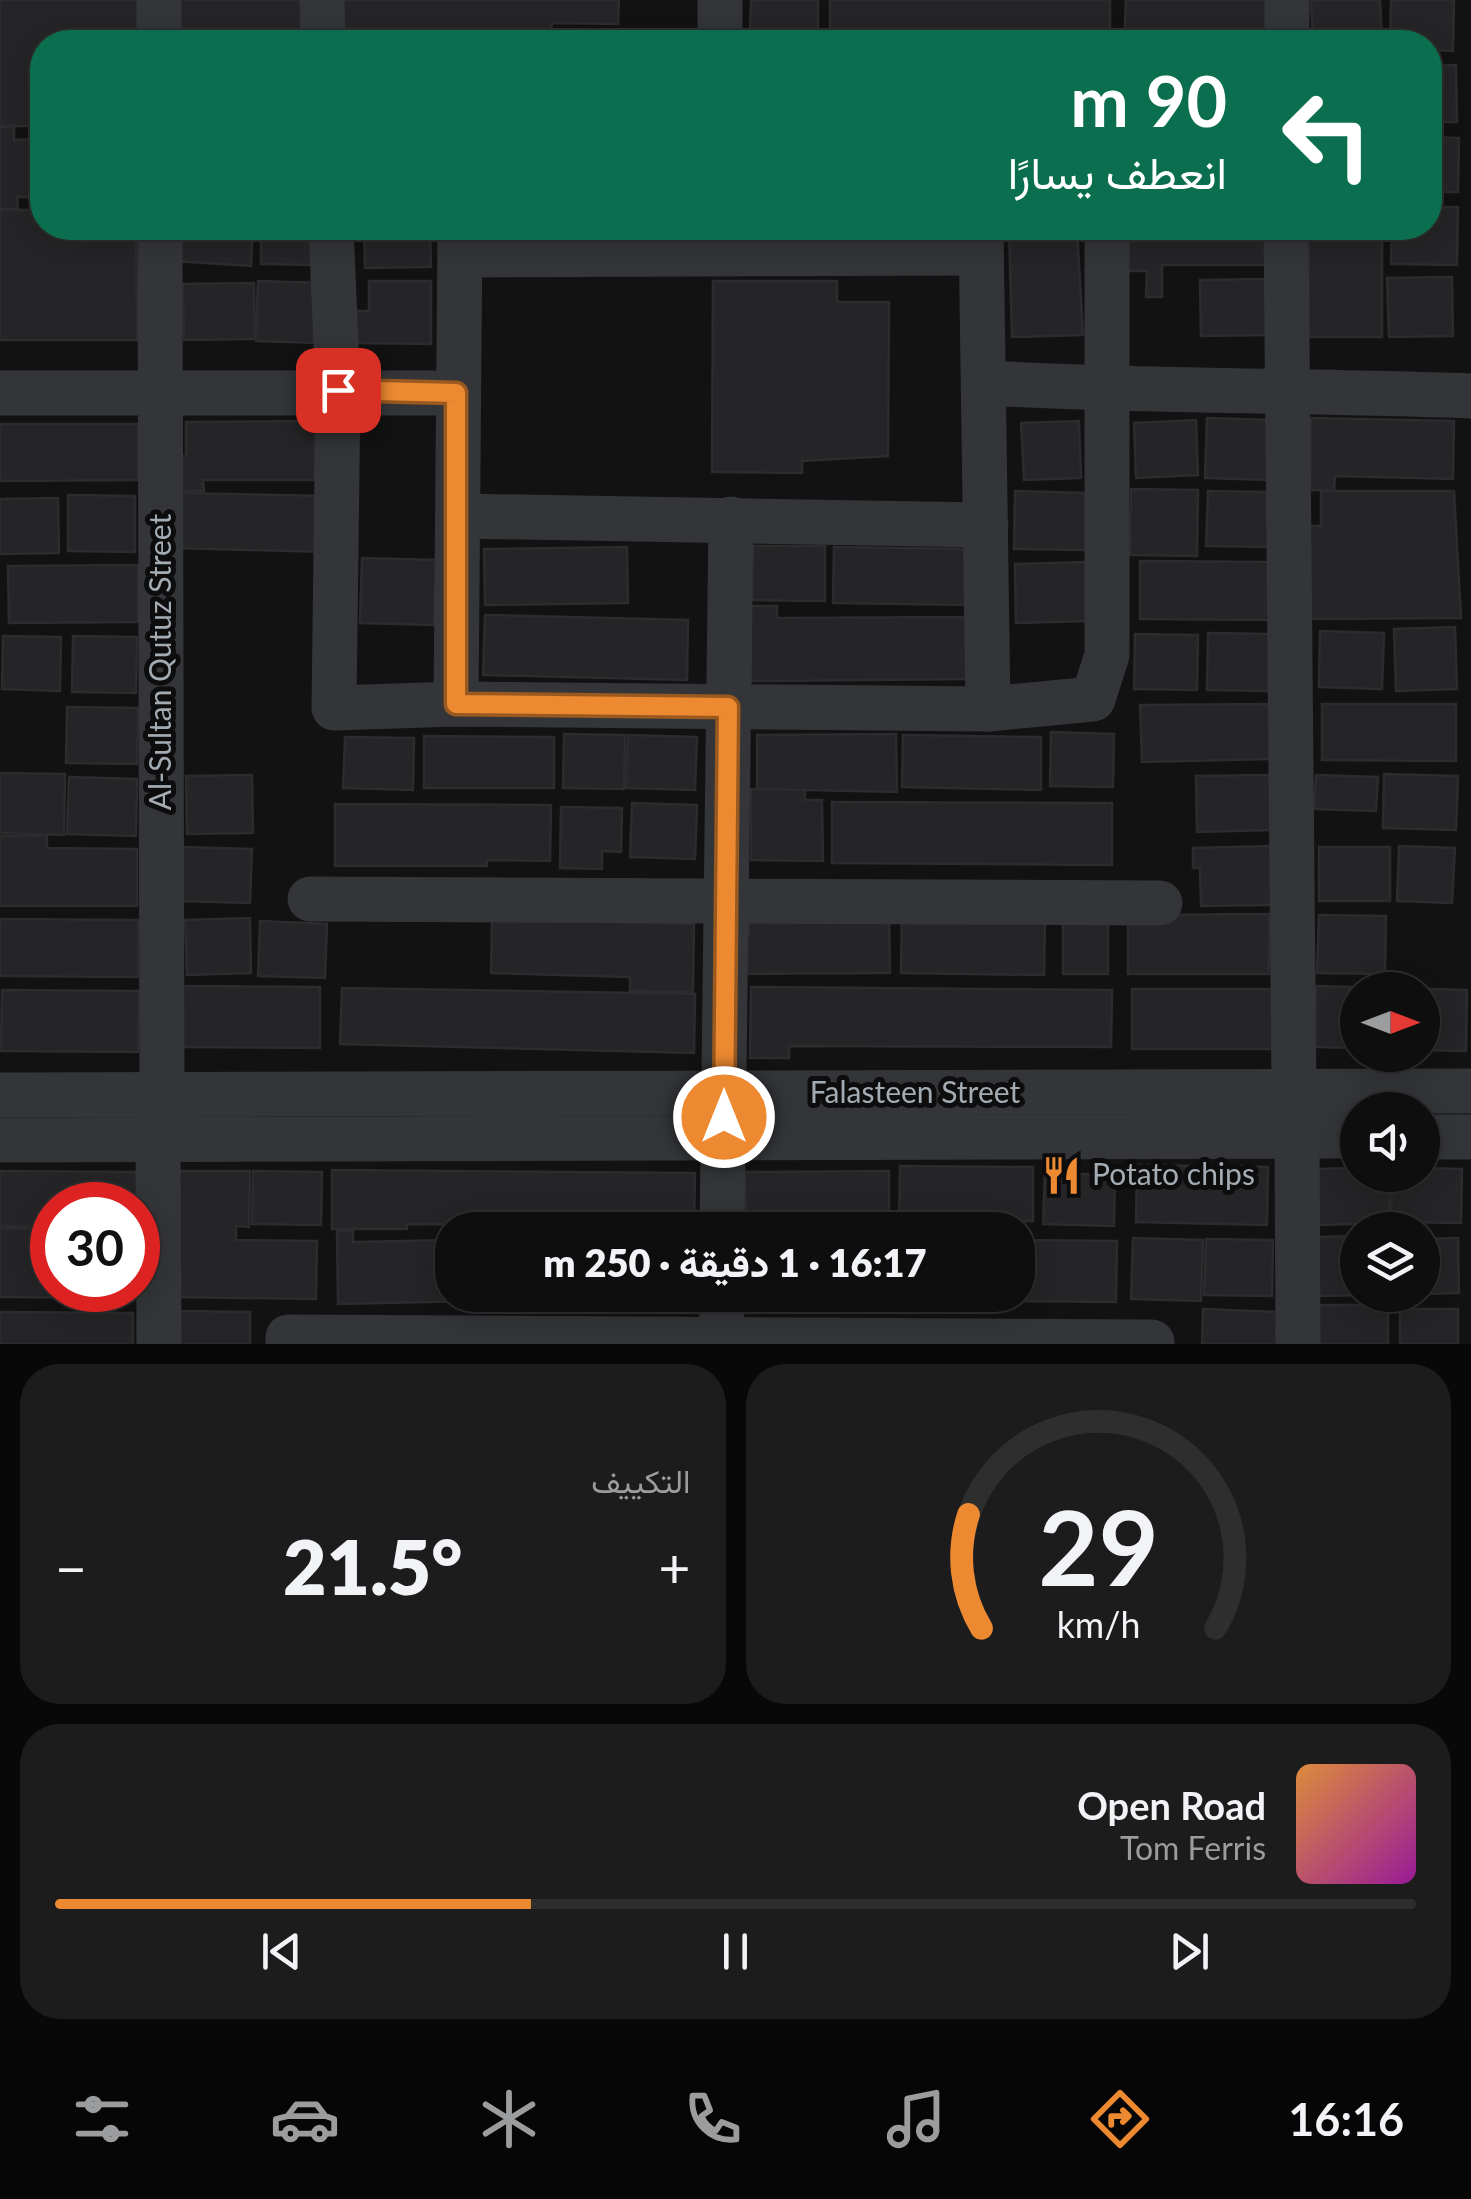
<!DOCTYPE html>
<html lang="ar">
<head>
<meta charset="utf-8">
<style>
  body { margin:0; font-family:Lato,Vazirmatn,sans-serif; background:#1c1c1c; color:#f1f3f6; direction:rtl; height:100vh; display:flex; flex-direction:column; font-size:38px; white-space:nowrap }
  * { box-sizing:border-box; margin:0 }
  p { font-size:32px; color:#9b9c9e }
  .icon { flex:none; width:55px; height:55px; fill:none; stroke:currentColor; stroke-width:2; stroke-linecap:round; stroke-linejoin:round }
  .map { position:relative; height:1344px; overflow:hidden; direction:ltr }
  .sheet { display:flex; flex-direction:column; gap:20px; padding:20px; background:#080808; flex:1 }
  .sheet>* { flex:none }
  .guide { position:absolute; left:30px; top:30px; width:1412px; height:210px; border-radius:40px; box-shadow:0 5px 25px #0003,0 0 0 2px #2e2e2e; direction:rtl; background:#0b6e4f; color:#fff; overflow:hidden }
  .needle { width:65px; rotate:90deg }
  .controls { position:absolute; left:1340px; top:972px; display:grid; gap:20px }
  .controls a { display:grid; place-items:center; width:100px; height:100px; border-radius:50%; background:#0e0e0e; box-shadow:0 5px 25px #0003,0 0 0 2px #2e2e2e; font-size:50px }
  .speed { position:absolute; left:30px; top:1182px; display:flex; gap:20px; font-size:50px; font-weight:700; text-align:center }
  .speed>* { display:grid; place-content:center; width:130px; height:130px; border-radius:50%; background:#0e0e0e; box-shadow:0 5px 25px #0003,0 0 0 2px #2e2e2e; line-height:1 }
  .speed .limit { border:15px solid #d22; background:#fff; color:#111 }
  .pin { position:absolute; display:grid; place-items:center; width:85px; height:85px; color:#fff; margin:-42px; border-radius:20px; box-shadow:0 5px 15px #0006 }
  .me { position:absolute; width:110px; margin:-55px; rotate:0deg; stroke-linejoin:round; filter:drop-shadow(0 0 8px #0008) }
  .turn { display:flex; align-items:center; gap:35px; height:210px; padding:0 50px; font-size:45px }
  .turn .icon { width:130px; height:130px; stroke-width:2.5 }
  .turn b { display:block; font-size:70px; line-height:85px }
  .big { font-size:75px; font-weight:800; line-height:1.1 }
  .sheet .widget { flex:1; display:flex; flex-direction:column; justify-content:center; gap:15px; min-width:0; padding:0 35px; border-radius:40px; background:#1c1c1c }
  .sheet .dial { align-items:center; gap:0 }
  .dial svg { height:260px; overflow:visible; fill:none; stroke:#2e2e2e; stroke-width:7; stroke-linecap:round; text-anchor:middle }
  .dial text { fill:#f1f3f6; stroke:none }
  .song { display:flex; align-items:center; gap:30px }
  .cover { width:120px; height:120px; border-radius:15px; background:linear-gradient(135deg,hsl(30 70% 55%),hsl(300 70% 35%)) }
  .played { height:10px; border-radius:5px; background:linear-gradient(90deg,#ed8930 35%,#2e2e2e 35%) }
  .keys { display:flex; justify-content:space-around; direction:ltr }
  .heat { display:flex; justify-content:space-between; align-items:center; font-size:55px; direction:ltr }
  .sheet .tiles { flex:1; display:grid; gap:20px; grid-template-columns:1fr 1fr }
  .widget:last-child { grid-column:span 2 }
  .trip { position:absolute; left:435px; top:1212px; width:600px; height:100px; border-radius:40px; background:#0e0e0e; box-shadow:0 5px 25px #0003,0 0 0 2px #2e2e2e; font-weight:800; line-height:100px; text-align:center; direction:rtl }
  .tab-bar { display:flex; height:160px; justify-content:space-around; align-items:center; background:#060606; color:#9b9c9e }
  .tab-bar .icon { width:70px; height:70px }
  .tab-bar .selected { color:#ed8930 }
  .tab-bar b { font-size:45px; color:#f1f3f6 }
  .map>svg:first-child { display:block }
  .building { fill:#252527; stroke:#2c2c2f; stroke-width:2.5 }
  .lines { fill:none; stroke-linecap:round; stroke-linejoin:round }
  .minor { stroke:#333538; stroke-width:45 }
  .route-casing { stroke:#9a591f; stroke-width:25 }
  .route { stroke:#ed8930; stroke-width:18 }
  .labels { text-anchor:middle; stroke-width:10; stroke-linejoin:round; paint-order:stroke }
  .street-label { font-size:30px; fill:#a3abb3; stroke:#0d0d0e }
  .poi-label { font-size:30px; fill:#a3abb3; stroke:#0d0d0e; text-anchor:start }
</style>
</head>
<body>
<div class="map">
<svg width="1471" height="1344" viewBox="0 0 1471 1344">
  <rect width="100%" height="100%" fill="#121213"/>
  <!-- building -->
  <g class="building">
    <polygon points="0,0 138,0 138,42 42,42 42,126 0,126"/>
    <polygon points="175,0 311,0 310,42 174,42"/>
    <polygon points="331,0 619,0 618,24 552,23 551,34 330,30"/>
    <polygon points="751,0 818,0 818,32 750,31"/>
    <polygon points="830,0 1110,0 1110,34 830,33"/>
    <polygon points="1126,0 1267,0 1265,42 1124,42"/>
    <polygon points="1311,0 1380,0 1382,42 1313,42"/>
    <polygon points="1391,0 1454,0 1453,51 1430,50 1430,42 1390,42"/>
    <polygon points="1456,65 1457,122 1430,122 1430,66"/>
    <polygon points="0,127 14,127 14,140 42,139 42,197 17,197 18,209 0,209"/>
    <polygon points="1430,137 1459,138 1458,192 1430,192"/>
    <polygon points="1430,207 1458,207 1457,265 1391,264 1392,228 1430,228"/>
    <polygon points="0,210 42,210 42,228 136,228 137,340 0,340"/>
    <polygon points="175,228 253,228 251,266 173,261"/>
    <polygon points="261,228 318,228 318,265 261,264"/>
    <polygon points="364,228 430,228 431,267 365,268"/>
    <polygon points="1009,228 1077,228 1083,335 1012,337"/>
    <polygon points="1118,228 1267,228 1267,265 1162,265 1162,297 1146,297 1147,271 1117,271"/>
    <polygon points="1308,228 1382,228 1382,337 1309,337"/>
    <polygon points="1452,277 1453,336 1389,337 1387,278"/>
    <polygon points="1268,279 1269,335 1201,336 1200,280"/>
    <polygon points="258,281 322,283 319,343 256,341"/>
    <polygon points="369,281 431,281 431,344 356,343 356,311 369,311"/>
    <polygon points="713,281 837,281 837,302 889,302 888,456 802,461 802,473 712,472"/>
    <polygon points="254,283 255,339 184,340 183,284"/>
    <polygon points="1207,418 1275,420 1273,480 1205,478"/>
    <polygon points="1311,418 1454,421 1453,479 1335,476 1334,490 1310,490"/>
    <polygon points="1196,420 1198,475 1136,478 1134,423"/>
    <polygon points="315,421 315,480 203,480 204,491 175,491 175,456 186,456 186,422"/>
    <polygon points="1079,421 1081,478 1024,480 1021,423"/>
    <polygon points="0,424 138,424 138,480 0,481"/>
    <polygon points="1131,489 1198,490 1197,556 1130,555"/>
    <polygon points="1015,491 1087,493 1086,550 1014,549"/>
    <polygon points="1208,491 1274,492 1273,547 1206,546"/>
    <polygon points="1321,491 1454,491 1461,618 1308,619 1308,526 1321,526"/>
    <polygon points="175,493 325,496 325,552 174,548"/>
    <polygon points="68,495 135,496 135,552 68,551"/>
    <polygon points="58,498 59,553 0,554 0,499"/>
    <polygon points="753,546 825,546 825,601 752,600"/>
    <polygon points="627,547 628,603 485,605 484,549"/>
    <polygon points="834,547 971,549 970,605 833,603"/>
    <polygon points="362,558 436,560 434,625 360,623"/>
    <polygon points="1140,561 1270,562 1270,620 1140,619"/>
    <polygon points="1087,562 1088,621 1016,623 1015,564"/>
    <polygon points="138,565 138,622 9,623 8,566"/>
    <polygon points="751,606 777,606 777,618 971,617 971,679 751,681"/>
    <polygon points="485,615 688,620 687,680 483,675"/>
    <polygon points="1455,627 1457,689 1396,691 1394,629"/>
    <polygon points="1320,631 1384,633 1382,689 1319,687"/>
    <polygon points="1208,633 1271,634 1270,691 1207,690"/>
    <polygon points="1135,634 1198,635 1197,690 1134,689"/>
    <polygon points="3,636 61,637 60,691 2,689"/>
    <polygon points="73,636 137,637 136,693 72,692"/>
    <polygon points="1273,704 1274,759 1142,762 1140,705"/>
    <polygon points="1322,704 1456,704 1456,761 1322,760"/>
    <polygon points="67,707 138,708 137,764 66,763"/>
    <polygon points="1051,732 1114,734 1113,787 1050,786"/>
    <polygon points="564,734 625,735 624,789 563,788"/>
    <polygon points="896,734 897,792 757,789 757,735"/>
    <polygon points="628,735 697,737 695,790 626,788"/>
    <polygon points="903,735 1041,737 1041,790 902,787"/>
    <polygon points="424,736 554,737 554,788 424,788"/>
    <polygon points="345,737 414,738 413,790 343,788"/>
    <polygon points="0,773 65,774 64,835 0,833"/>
    <polygon points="1384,774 1458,776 1456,830 1383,828"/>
    <polygon points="252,775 253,833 187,834 186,776"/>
    <polygon points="1272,775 1273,830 1197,832 1196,776"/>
    <polygon points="1316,775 1378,777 1376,811 1314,809"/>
    <polygon points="69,777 137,779 136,836 67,834"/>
    <polygon points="751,789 805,790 805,800 822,800 823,861 751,860"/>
    <polygon points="832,802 1112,803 1112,865 832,863"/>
    <polygon points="632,803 697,805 695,859 630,857"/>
    <polygon points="335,804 551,805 550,861 487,860 487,866 335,866"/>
    <polygon points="561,807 622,808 621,852 602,851 602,869 560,868"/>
    <polygon points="0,836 47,836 47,848 137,849 137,906 0,906"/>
    <polygon points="1274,846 1275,905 1201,906 1200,868 1193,868 1193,848"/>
    <polygon points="1399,846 1455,848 1452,903 1397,901"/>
    <polygon points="182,847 252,849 250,903 180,901"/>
    <rect x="1319" y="847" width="71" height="54"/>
    <polygon points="902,909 1045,922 1044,975 901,973"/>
    <polygon points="1269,914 1269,974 1128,974 1128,915"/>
    <polygon points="1319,915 1386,916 1385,974 1317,973"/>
    <polygon points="889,917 890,973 735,974 734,937 749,936 749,918"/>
    <polygon points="250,918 251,973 187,975 185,920"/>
    <polygon points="0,919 138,920 138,977 0,976"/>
    <polygon points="492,919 694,924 693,992 630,991 630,977 491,973"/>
    <polygon points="260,921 327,924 325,978 258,976"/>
    <rect x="1063" y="922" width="45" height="52"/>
    <polygon points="181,986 320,987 320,1048 181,1047"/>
    <polygon points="1316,986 1467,990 1466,1051 1422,1050 1422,990 1358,990 1358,1048 1314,1047"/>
    <polygon points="751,987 1112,990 1111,1047 789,1046 789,1058 750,1058"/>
    <polygon points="342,988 695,994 694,1053 340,1044"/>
    <rect x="1132" y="989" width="144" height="60"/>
    <polygon points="2,990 139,991 138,1052 1,1051"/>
    <polygon points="1137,1165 1268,1167 1267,1225 1136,1222"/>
    <polygon points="900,1166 1033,1167 1033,1221 899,1225"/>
    <polygon points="1358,1168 1358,1175 1388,1175 1390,1223 1319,1225 1317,1169"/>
    <polygon points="1422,1168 1462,1169 1461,1223 1391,1222 1392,1175 1422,1175"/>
    <polygon points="332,1170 695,1173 694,1227 407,1224 407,1229 332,1229"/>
    <polygon points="0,1171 137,1172 137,1205 52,1205 52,1227 0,1226"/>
    <polygon points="177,1171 250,1171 249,1227 236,1226 236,1240 317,1241 316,1299 175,1297"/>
    <polygon points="253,1171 322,1172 321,1225 252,1224"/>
    <polygon points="889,1171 889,1216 833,1216 833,1226 746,1226 745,1172"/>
    <polygon points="1045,1173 1115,1175 1114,1226 1043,1224"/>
    <polygon points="0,1228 52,1229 52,1290 136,1290 136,1298 0,1297"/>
    <polygon points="337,1231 353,1231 353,1242 452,1240 452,1295 622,1298 338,1304"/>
    <polygon points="1358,1236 1358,1295 1376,1295 1317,1296 1316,1237"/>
    <polygon points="1133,1238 1203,1240 1201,1301 1131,1299"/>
    <polygon points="1458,1238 1459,1293 1422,1294 1422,1239"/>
    <polygon points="1206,1239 1273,1240 1272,1296 1204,1295"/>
    <polygon points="1018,1240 1117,1241 1116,1302 748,1298 1018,1295"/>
    <polygon points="627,1295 695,1295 695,1302 627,1301"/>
    <polygon points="1318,1305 1388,1305 1388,1344 1307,1344"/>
    <polygon points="1203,1309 1277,1312 1276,1344 1202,1344"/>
    <rect x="1400" y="1309" width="58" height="35"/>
    <polygon points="177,1311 250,1312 250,1344 176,1344"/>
    <polygon points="0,1312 133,1313 133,1344 0,1344"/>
  </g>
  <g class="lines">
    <!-- minor -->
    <g class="minor">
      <polyline points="322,0 323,42"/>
      <polyline points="159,42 159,0"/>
      <polyline points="720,42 720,0"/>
      <polyline points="1287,42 1287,0"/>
      <polyline points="160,228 162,1096"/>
      <polyline points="331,228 338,390 334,708 456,704 988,709 1093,699 1107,655 1107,228"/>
      <polyline points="981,228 988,709"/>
      <polyline points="1286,228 1294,1092"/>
      <polyline points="461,255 981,253"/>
      <path d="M985 383C1147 392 1309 390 1471 396"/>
      <polyline points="0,393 456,393"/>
      <polyline points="458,516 986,525"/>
      <polyline points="456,704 460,228"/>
      <polyline points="310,899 1160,903"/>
      <polyline points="0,1095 1471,1091"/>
      <polyline points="1297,1135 1298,1344"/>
      <polyline points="1422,1137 1471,1137"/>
      <polyline points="0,1140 1358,1136"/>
      <polyline points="158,1142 159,1344"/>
      <polyline points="722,1230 731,519"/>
      <polyline points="288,1344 288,1337 1152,1342"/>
      <polyline points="721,1344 722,1295"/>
    </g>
  </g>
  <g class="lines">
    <defs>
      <polyline id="route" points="338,390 456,393 456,704 728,707 724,1117"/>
    </defs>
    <!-- route casing -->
    <use href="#route" class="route-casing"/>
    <!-- route -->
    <use href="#route" class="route"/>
  </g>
  <!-- icons -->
  <defs>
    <symbol id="restaurant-bare" viewBox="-9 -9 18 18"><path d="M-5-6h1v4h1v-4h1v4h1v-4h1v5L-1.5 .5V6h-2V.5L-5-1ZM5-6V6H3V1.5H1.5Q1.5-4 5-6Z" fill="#ed8930" stroke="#0d0d0e" stroke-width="2.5" paint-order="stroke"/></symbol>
  </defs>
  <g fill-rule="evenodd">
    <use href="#restaurant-bare" x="1034" y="1148" width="55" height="55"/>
  </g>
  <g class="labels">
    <!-- street labels -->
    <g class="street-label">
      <text transform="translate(161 662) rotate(-90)" y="10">Al-Sultan Qutuz Street</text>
      <text x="915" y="1103">Falasteen Street</text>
    </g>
    <!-- poi labels -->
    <g class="poi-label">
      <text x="1092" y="1185">Potato chips</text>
    </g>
  </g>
</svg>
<div class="controls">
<a><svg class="needle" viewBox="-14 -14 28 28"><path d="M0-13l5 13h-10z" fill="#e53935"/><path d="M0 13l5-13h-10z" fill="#9b9c9e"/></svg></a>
<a><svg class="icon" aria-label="sound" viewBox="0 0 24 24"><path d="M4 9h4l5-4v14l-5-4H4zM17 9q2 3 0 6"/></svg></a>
<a><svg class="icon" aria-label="layers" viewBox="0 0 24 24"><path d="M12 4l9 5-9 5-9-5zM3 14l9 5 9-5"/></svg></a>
</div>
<div class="speed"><div class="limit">30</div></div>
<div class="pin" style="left:338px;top:390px;background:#d93025"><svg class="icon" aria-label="arrive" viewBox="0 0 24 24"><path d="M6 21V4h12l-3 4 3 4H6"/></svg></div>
<svg class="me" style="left:724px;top:1117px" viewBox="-20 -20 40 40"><circle r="17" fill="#ed8930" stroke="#fff" stroke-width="3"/><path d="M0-11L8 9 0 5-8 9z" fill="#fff"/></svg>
<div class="trip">16:17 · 1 دقيقة · 250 m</div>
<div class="guide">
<div class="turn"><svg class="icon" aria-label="left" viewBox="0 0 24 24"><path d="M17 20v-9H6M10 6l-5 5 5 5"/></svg><div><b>90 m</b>انعطف يسارًا</div></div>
</div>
</div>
<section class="sheet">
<div class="tiles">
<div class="widget dial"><svg viewBox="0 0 100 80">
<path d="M14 69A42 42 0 1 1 86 69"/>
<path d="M14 69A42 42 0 0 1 10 34" stroke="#ed8930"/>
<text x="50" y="56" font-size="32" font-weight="700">29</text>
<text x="50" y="72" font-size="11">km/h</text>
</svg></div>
<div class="widget"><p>التكييف</p>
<div class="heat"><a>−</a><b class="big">21.5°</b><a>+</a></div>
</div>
<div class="widget">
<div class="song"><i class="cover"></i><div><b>Open Road</b><p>Tom Ferris</p></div></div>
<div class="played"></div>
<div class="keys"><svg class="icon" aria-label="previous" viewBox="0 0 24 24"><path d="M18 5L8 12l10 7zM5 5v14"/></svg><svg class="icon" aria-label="pause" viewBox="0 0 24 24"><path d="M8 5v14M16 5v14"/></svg><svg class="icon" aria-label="next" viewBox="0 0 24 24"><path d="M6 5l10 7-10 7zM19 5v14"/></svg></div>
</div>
</div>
</section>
<nav class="tab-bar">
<b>16:16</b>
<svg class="icon selected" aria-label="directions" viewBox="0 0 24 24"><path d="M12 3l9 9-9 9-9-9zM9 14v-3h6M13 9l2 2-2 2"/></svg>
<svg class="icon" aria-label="music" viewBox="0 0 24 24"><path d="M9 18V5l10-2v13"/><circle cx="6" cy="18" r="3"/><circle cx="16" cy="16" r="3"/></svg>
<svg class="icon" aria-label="phone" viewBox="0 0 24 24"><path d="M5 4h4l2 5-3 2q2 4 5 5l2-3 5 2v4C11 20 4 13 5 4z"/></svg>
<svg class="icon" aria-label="climate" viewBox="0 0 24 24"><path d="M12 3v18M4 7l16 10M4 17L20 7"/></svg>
<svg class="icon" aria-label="car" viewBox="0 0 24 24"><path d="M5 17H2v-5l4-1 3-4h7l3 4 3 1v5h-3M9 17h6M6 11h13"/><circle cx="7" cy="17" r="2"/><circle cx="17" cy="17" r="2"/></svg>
<svg class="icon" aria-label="filters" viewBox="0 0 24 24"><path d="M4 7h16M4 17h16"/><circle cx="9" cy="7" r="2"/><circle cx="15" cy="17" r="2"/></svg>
</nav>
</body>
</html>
